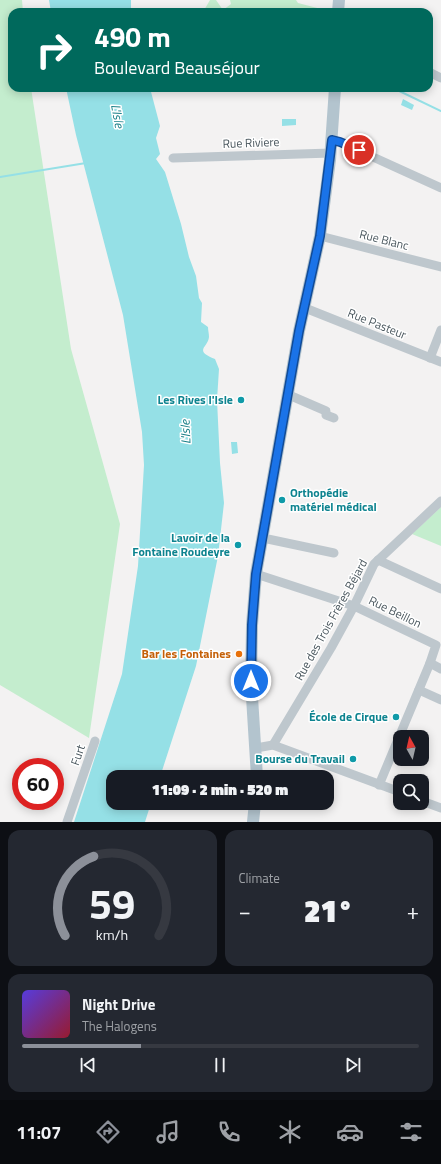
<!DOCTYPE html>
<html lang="en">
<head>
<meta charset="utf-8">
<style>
  body { margin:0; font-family:"Titillium Web",sans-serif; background:#242831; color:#f1f3f6; height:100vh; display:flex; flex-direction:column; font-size:15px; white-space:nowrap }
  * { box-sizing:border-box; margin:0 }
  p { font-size:13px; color:#9ea1a6 }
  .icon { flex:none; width:22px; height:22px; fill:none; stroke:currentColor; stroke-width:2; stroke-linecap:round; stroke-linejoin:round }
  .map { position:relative; height:822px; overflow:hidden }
  .details { display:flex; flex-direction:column; gap:8px; padding:8px; background:#0d0f14; flex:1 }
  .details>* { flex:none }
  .hud { position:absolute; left:8px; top:8px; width:425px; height:84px; border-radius:12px; box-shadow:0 2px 10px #0003; background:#00695c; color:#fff; overflow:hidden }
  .needle { width:26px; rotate:352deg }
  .buttons { position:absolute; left:393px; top:730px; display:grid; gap:8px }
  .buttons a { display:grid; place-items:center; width:36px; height:36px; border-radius:8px; background:#171b24; box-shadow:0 2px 10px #0003; font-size:20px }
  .speed { position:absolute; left:12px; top:758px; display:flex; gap:8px; font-size:20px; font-weight:700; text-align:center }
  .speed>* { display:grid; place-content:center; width:52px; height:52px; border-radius:50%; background:#171b24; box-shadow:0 2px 10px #0003; line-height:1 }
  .speed .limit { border:6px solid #d22; background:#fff; color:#111 }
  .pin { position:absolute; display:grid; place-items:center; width:34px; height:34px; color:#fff; margin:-17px; border:2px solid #fff; border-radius:50%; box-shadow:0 1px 4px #0007 }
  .me { position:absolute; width:44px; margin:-22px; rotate:0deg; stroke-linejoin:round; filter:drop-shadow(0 0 3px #0008) }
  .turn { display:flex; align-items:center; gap:14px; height:84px; padding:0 20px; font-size:18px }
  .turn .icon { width:52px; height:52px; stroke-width:2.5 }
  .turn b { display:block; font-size:28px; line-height:34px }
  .big { font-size:30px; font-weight:800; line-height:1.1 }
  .details .widget { flex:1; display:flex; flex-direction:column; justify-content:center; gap:6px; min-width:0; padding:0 14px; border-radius:12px; background:#242831 }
  .details .dial { align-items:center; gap:0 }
  .dial svg { height:104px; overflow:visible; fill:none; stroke:#363941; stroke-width:7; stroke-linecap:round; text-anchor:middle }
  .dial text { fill:#f1f3f6; stroke:none }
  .song { display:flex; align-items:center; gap:12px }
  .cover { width:48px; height:48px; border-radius:6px; background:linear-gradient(135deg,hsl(250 70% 55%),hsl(350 70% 35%)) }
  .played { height:4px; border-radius:2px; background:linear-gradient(90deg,#8c9099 30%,#363941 30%) }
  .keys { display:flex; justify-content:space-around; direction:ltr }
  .heat { display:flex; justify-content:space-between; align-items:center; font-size:22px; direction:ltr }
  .details .tiles { flex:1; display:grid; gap:8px; grid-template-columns:1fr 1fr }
  .widget:last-child { grid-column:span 2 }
  .trip { position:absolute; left:106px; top:770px; width:228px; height:40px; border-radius:12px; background:#171b24; box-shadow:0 2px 10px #0003; font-weight:800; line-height:40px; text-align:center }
  .dock { display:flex; height:64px; justify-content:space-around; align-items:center; background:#090b0e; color:#9ea1a6 }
  .dock .icon { width:28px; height:28px }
  .dock .current { color:#8c9099 }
  .dock b { font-size:18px; color:#f1f3f6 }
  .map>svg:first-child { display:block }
  .green { fill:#c4edce }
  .water { fill:#95e0e6 }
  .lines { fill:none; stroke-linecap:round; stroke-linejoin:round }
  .stream { stroke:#95e0e6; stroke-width:2 }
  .minor { stroke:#bec7cd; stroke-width:9 }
  .major { stroke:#b3c4ce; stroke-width:12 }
  .route-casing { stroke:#114b97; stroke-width:10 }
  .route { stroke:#1a73e8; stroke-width:7 }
  .culture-dot { fill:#0f9aa8; stroke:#fff; stroke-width:1.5 }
  .food-dot { fill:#e8710a; stroke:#fff; stroke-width:1.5 }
  .labels { text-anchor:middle; stroke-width:3; stroke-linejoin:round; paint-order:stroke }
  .street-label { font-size:12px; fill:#4a575e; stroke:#fff }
  .culture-label { font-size:12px; font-weight:bold; fill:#0d838f; stroke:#fff; text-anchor:end }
  .food-label { font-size:12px; font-weight:bold; fill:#c56008; stroke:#fff; text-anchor:end }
  .water-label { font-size:13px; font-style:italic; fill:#167e87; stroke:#fff }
</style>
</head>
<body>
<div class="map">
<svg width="441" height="822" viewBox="0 0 441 822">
  <rect width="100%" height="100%" fill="#f3f2f2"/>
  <!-- green -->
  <g class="green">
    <polygon points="0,0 22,0 23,12 12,12 12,88 31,88 71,349 120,524 89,738 0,685"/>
    <polygon points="210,0 216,0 223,10 231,4 230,0 296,0 298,3 325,10 326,12 203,12"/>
    <polygon points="441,507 441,546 412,534"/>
  </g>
  <!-- water -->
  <g class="water">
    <polygon points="49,0 131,0 131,12 51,12"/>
    <path d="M66 88H150L160 126 156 138 160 154 156 159 165 172 181 224 189 257 196 276 199 298 202 303 201 322 208 327C208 330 209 334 209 337 208 348 193 350 215 359L219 369 217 400 220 463 224 503 218 556 196 666 160 777H113V803H151L145 822H74L122 674 138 566 144 465 142 432 123 315 76 135Z"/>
    <polygon points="403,99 414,105 412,110 401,105"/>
    <polygon points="282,119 296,119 296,125 282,126"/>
    <polygon points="231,442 237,442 238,453 232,454"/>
  </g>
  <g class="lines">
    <!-- stream -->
    <g class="stream">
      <polyline points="393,88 441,111"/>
      <polyline points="0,177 86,163"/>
    </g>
    <!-- minor -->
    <g class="minor">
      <polyline points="429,72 441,78"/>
      <polyline points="332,140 340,142 441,188"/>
      <polyline points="173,158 331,153"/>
      <polyline points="320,236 441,267"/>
      <polyline points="305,308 441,362"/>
      <polyline points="430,358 441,330"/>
      <polyline points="289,395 326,411 326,415 334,418"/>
      <polyline points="263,538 334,553"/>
      <polyline points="378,560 441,589"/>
      <polyline points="256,574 354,606 436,645 430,663 379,785"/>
      <polyline points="430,663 441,669"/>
      <polyline points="419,690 441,700"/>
      <polyline points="273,745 331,648 354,606 374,564 441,501"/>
      <polyline points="256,748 273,745 400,792"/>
      <polyline points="422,801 441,808"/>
      <polyline points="67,822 95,741"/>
    </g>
    <!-- major -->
    <g class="major">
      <polyline points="338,12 339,0"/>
      <polyline points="257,777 251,681 252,625 256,574 299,331 320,236 330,160 335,88"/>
      <polyline points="253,822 255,803"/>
    </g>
  </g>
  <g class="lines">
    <defs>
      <polyline id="route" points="251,681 252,625 256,574 299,331 320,236 332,140 340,142 359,150"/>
    </defs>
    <!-- route casing -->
    <use href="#route" class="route-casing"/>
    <!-- route -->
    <use href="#route" class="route"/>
  </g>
  <!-- markers -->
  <g class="culture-dot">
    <circle cx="241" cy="400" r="4"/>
    <circle cx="282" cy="500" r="4"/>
    <circle cx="238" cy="545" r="4"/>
    <circle cx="396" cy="717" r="4"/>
    <circle cx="353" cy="759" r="4"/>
  </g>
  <circle class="food-dot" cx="239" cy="654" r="4"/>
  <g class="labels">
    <!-- street labels -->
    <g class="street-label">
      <text transform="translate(251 143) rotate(-2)" y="4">Rue Riviere</text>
      <text transform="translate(384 240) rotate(14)" y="4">Rue Blanc</text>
      <text transform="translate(377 324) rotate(22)" y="4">Rue Pasteur</text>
      <text transform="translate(395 612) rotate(26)" y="4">Rue Beillon</text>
      <text transform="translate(331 620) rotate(-61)" y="4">Rue des Trois Frères Béjard</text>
      <text transform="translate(78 755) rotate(-71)" y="4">Furt</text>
    </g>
    <!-- culture labels -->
    <g class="culture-label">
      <text x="233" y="404">Les Rives l'Isle</text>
      <text x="290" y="497" text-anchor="start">Orthopédie<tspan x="290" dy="14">matériel médical</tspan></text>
      <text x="230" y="542">Lavoir de la<tspan x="230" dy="14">Fontaine Roudeyre</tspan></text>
      <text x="388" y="721">École de Cirque</text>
      <text x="345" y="763">Bourse du Travail</text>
    </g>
    <!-- food labels -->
    <g class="food-label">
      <text x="231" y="658">Bar les Fontaines</text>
    </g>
    <!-- water labels -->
    <g class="water-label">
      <text transform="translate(118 116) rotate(80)" y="5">L'Isle</text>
      <text transform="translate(185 432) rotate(-92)" y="5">L'Isle</text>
    </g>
  </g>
</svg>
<div class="buttons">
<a><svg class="needle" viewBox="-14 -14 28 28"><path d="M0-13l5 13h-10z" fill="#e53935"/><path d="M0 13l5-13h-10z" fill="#9ea1a6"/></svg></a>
<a><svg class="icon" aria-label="search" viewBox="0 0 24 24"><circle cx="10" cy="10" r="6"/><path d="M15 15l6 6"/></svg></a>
</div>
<div class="speed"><div class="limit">60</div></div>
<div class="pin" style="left:359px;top:150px;background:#d93025"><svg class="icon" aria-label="arrive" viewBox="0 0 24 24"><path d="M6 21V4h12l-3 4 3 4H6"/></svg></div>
<svg class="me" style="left:251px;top:681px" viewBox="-20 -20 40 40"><circle r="17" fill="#1a73e8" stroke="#fff" stroke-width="3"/><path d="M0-11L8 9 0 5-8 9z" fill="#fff"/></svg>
<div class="trip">11:09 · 2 min · 520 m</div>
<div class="hud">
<div class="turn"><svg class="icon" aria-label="right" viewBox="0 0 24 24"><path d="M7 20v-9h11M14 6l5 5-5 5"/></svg><div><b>490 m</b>Boulevard Beauséjour</div></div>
</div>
</div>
<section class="details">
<div class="tiles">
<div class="widget dial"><svg viewBox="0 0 100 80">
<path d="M14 69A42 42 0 1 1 86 69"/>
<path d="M14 69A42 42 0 0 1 36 8" stroke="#8c9099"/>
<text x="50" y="56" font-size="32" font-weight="700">59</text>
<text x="50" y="72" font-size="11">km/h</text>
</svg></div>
<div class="widget"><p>Climate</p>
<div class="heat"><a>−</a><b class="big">21°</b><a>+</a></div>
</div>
<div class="widget">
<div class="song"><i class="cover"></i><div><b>Night Drive</b><p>The Halogens</p></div></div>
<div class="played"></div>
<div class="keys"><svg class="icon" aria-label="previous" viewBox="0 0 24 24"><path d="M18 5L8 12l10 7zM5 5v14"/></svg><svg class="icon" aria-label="pause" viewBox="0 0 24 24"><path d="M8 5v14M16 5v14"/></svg><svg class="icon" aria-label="next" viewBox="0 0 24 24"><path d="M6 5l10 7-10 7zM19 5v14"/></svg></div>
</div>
</div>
</section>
<nav class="dock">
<b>11:07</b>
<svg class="icon current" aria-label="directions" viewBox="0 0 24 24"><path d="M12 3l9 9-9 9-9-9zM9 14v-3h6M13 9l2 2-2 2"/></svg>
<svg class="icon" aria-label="music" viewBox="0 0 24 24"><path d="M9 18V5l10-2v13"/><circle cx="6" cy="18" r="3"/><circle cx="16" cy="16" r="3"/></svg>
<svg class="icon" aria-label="phone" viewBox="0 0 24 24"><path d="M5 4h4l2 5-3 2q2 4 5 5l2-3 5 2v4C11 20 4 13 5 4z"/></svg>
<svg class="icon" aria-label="climate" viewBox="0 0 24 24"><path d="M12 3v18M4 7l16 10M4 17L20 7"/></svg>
<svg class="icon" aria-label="car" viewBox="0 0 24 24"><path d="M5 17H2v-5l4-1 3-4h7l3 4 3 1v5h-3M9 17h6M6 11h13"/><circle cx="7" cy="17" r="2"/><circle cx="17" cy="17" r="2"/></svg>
<svg class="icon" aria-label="filters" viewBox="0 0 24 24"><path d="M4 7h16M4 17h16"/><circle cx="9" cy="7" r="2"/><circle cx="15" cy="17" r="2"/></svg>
</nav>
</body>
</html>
